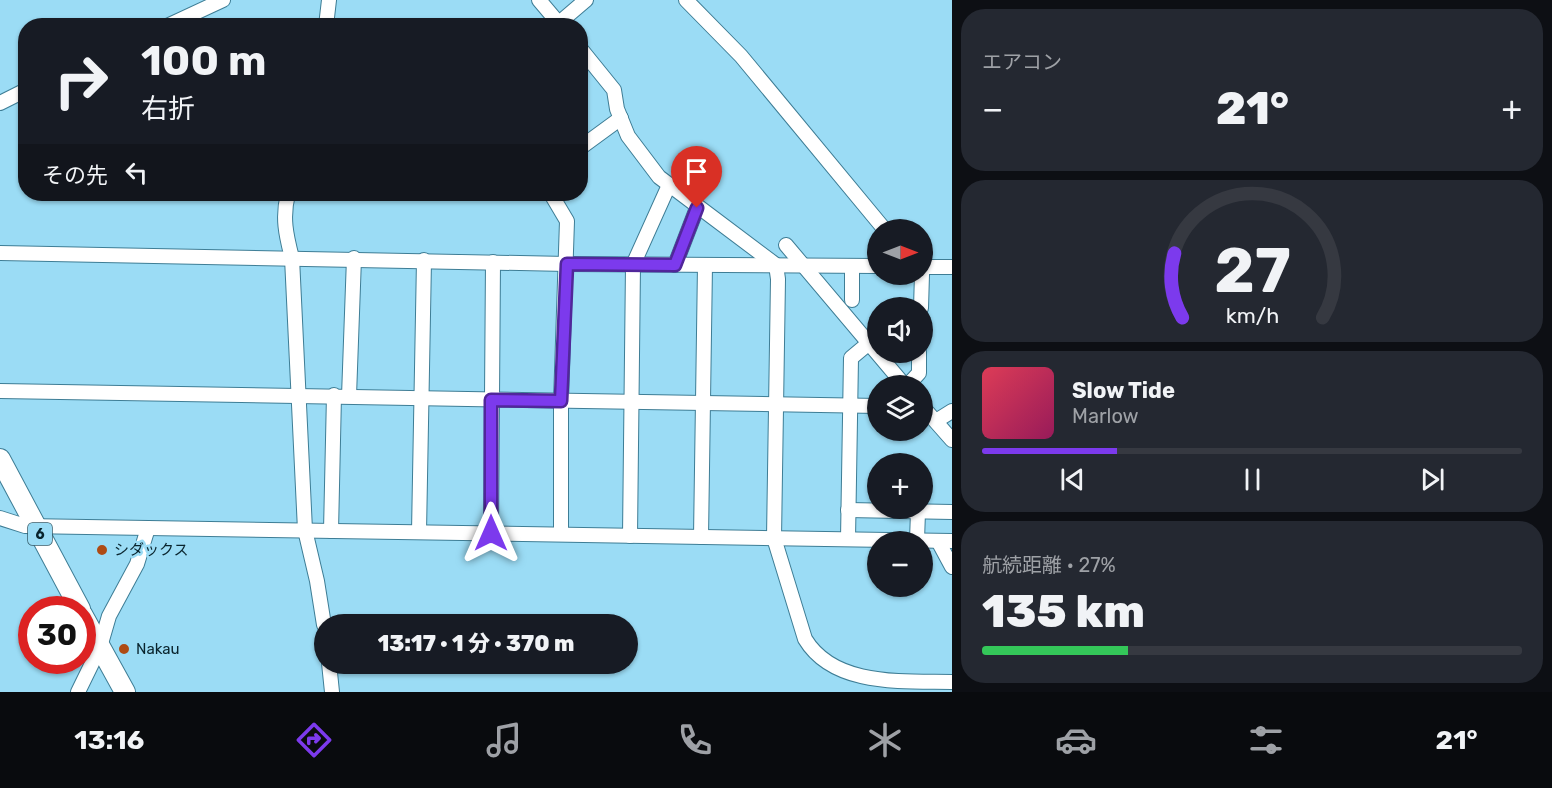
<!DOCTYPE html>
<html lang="ja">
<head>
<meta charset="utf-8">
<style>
  body { margin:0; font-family:Rubik,"Noto Sans JP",sans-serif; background:#242831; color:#f1f3f6; height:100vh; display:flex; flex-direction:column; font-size:22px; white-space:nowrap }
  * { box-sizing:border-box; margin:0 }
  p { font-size:20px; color:#9ea1a6 }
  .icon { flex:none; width:33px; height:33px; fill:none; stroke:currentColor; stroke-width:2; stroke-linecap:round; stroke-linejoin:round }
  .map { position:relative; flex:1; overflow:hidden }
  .drawer { display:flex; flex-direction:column; gap:9px; padding:9px; background:#0d0f14; width:600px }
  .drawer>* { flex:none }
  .hud { position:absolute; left:18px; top:18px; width:570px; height:183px; border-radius:24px; box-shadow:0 2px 4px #0004; background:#171b24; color:#f1f3f6; overflow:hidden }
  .needle { width:39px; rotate:90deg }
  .buttons { position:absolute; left:867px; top:219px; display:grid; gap:12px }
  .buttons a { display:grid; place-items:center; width:66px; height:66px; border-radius:50%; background:#171b24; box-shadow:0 2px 4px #0004; font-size:30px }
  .speed { position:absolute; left:18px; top:596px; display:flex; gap:12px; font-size:30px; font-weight:700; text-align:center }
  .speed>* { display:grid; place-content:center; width:78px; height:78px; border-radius:50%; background:#171b24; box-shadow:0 2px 4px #0004; line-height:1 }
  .speed .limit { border:9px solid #d22; background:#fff; color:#111 }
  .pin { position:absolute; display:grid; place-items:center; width:51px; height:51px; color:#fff; margin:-62px -26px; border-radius:50% 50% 50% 0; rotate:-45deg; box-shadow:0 0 6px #0007 }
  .pin .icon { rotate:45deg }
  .me { position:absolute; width:66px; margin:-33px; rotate:0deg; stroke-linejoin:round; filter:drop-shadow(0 0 4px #0008) }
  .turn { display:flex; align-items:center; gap:21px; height:126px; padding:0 24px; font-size:27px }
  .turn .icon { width:78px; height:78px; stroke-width:2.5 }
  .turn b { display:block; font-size:42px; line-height:51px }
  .then { display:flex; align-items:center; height:57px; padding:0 24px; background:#0003; gap:12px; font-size:22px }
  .big { font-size:45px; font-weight:800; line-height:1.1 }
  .drawer .card { flex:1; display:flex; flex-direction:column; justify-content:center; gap:9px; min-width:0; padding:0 21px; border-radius:24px; background:#242831 }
  .drawer .dial { align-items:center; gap:0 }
  .dial svg { height:156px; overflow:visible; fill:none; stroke:#363941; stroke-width:7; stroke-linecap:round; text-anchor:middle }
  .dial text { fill:#f1f3f6; stroke:none }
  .song { display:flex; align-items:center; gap:18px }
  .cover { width:72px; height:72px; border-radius:9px; background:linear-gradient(135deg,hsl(350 70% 55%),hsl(330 70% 35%)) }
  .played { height:6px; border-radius:3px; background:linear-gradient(90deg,#7c3aed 25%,#363941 25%) }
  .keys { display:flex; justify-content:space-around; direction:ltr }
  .heat { display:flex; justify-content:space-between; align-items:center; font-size:33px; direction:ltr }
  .charge { height:9px; border-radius:4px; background:linear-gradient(90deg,#34c759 27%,#363941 0) }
  .trip { position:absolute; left:314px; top:614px; width:324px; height:60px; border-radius:30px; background:#171b24; box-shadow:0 2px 4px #0004; font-weight:800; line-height:60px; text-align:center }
  .dock { display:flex; height:96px; justify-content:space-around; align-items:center; background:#090b0e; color:#9ea1a6 }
  .dock .icon { width:42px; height:42px }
  .dock .active { color:#7c3aed }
  .dock b { font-size:27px; color:#f1f3f6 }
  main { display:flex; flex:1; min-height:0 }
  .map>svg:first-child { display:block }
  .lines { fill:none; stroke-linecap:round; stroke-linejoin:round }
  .minor-casing { stroke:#3e7d95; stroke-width:16 }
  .highway-casing { stroke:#3e7d95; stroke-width:22 }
  .minor { stroke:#fff; stroke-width:14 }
  .highway { stroke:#fff; stroke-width:20 }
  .route-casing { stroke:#51269a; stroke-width:15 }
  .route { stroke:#7c3aed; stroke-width:10 }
  .poi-dot { fill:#ae4b14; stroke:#9bdcf5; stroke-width:2 }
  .labels { text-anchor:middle; stroke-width:5; stroke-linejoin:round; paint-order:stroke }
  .shield { fill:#9bdcf5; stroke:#355b69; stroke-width:1.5 }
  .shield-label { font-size:14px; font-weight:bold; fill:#09242d }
  .poi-label { font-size:15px; fill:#09242d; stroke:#9bdcf5; text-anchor:start }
</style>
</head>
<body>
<main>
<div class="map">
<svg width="952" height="692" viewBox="0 0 952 692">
  <rect width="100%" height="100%" fill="#9bdcf5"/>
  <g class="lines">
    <defs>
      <g id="minor">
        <polyline points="539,0 561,26"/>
        <polyline points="686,0 741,56 885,230"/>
        <polyline points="559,23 586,0"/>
        <polyline points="167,26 223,0"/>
        <polyline points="326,26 329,0"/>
        <path d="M580 48 614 90 617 109 628 136 659 177 776 265 778 279 774 538 805 639C834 687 903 681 952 682"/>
        <polyline points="0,103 26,90"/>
        <polyline points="580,148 621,118"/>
        <path d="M288 194C282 217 286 235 292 258L305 530 317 581 324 625"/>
        <polyline points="551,194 567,221 561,401 561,534"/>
        <polyline points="786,245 905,386"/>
        <polyline points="0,253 567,264 878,266"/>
        <polyline points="675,265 697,208"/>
        <polyline points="922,267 952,267"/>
        <polyline points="852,300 852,266"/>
        <polyline points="921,308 922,274"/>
        <polyline points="907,386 919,373 919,352"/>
        <polyline points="0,391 878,406"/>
        <polyline points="349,396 354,258"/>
        <polyline points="922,406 952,440"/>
        <polyline points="936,421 952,411"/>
        <polyline points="848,510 952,512"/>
        <polyline points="0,518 25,526 952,541"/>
        <polyline points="331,531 334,395"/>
        <polyline points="419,532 424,260"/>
        <polyline points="491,533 493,262"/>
        <polyline points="630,536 633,265 669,185"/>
        <polyline points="701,537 705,265"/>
        <polyline points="848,539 851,358 869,343"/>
        <polyline points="917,540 918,512"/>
        <polyline points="938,541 952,567"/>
        <polyline points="329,663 332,692"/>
        <polyline points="78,692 100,647 109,616 137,564 148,528"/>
      </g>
      <g id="highway">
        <polyline points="0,459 80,609"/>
        <polyline points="82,614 125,692"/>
      </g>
    </defs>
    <!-- minor casing -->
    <use href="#minor" class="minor-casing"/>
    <!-- highway casing -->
    <use href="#highway" class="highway-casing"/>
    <!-- minor -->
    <use href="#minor" class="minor"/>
    <!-- highway -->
    <use href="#highway" class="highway"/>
  </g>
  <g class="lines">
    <defs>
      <polyline id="route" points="491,533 491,400 561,401 567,264 675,265 697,208"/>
    </defs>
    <!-- route casing -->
    <use href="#route" class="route-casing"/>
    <!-- route -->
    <use href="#route" class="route"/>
  </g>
  <!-- markers -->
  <g class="poi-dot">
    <circle cx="102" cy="550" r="6"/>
    <circle cx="124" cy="649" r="6"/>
  </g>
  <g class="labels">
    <!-- shield labels -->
    <rect class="shield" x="28" y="523" width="24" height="22" rx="4.5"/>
    <g class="shield-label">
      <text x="40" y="539">6</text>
    </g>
    <!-- poi labels -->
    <g class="poi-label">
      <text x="114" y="555">シダックス</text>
      <text x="136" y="654">Nakau</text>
    </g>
  </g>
</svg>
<div class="buttons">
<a><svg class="needle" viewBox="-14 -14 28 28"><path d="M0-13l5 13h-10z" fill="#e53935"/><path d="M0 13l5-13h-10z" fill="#9ea1a6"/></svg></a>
<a><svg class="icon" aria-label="sound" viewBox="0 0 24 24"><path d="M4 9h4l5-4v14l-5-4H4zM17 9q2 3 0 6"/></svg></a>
<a><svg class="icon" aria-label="layers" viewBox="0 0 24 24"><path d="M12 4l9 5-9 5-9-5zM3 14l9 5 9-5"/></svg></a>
<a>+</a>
<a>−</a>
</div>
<div class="speed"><div class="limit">30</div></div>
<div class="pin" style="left:697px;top:208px;background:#d93025"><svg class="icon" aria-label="arrive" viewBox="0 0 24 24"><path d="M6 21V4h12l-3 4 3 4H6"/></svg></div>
<svg class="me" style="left:491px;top:533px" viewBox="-20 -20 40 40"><path d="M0-17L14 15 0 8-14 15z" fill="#7c3aed" stroke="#fff" stroke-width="4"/></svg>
<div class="trip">13:17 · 1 分 · 370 m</div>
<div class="hud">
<div class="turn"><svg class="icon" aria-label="right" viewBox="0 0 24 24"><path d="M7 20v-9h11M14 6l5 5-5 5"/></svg><div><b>100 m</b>右折</div></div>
<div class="then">その先<svg class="icon" aria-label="left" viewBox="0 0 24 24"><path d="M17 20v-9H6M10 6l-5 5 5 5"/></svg></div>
</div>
</div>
<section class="drawer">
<div class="card"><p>エアコン</p>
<div class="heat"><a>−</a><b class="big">21°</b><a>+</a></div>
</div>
<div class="card dial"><svg viewBox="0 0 100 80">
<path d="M14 69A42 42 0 1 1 86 69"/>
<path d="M14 69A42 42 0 0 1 10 36" stroke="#7c3aed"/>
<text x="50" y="56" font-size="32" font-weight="700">27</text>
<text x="50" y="72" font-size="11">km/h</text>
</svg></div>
<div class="card">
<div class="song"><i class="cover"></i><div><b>Slow Tide</b><p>Marlow</p></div></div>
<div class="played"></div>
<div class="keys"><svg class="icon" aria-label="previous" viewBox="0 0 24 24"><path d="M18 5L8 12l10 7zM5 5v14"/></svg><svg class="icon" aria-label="pause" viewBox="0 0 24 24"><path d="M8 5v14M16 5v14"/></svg><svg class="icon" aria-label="next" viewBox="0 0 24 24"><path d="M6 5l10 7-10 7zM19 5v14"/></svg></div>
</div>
<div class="card"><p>航続距離 · 27%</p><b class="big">135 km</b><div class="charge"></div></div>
</section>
</main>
<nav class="dock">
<b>13:16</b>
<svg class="icon active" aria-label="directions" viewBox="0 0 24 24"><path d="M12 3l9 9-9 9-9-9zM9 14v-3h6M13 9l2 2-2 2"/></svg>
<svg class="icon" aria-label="music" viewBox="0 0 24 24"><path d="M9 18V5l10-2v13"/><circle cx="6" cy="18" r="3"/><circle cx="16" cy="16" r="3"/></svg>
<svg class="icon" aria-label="phone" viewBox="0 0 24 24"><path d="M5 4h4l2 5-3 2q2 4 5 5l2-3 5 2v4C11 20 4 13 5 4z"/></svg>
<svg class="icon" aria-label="climate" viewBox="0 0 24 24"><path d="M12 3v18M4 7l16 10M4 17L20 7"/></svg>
<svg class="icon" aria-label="car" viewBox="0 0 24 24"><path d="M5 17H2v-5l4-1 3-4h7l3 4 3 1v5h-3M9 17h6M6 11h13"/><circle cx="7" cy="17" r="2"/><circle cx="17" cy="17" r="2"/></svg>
<svg class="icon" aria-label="filters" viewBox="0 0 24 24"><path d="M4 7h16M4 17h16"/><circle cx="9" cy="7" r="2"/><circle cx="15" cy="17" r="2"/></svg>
<b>21°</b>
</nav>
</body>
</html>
